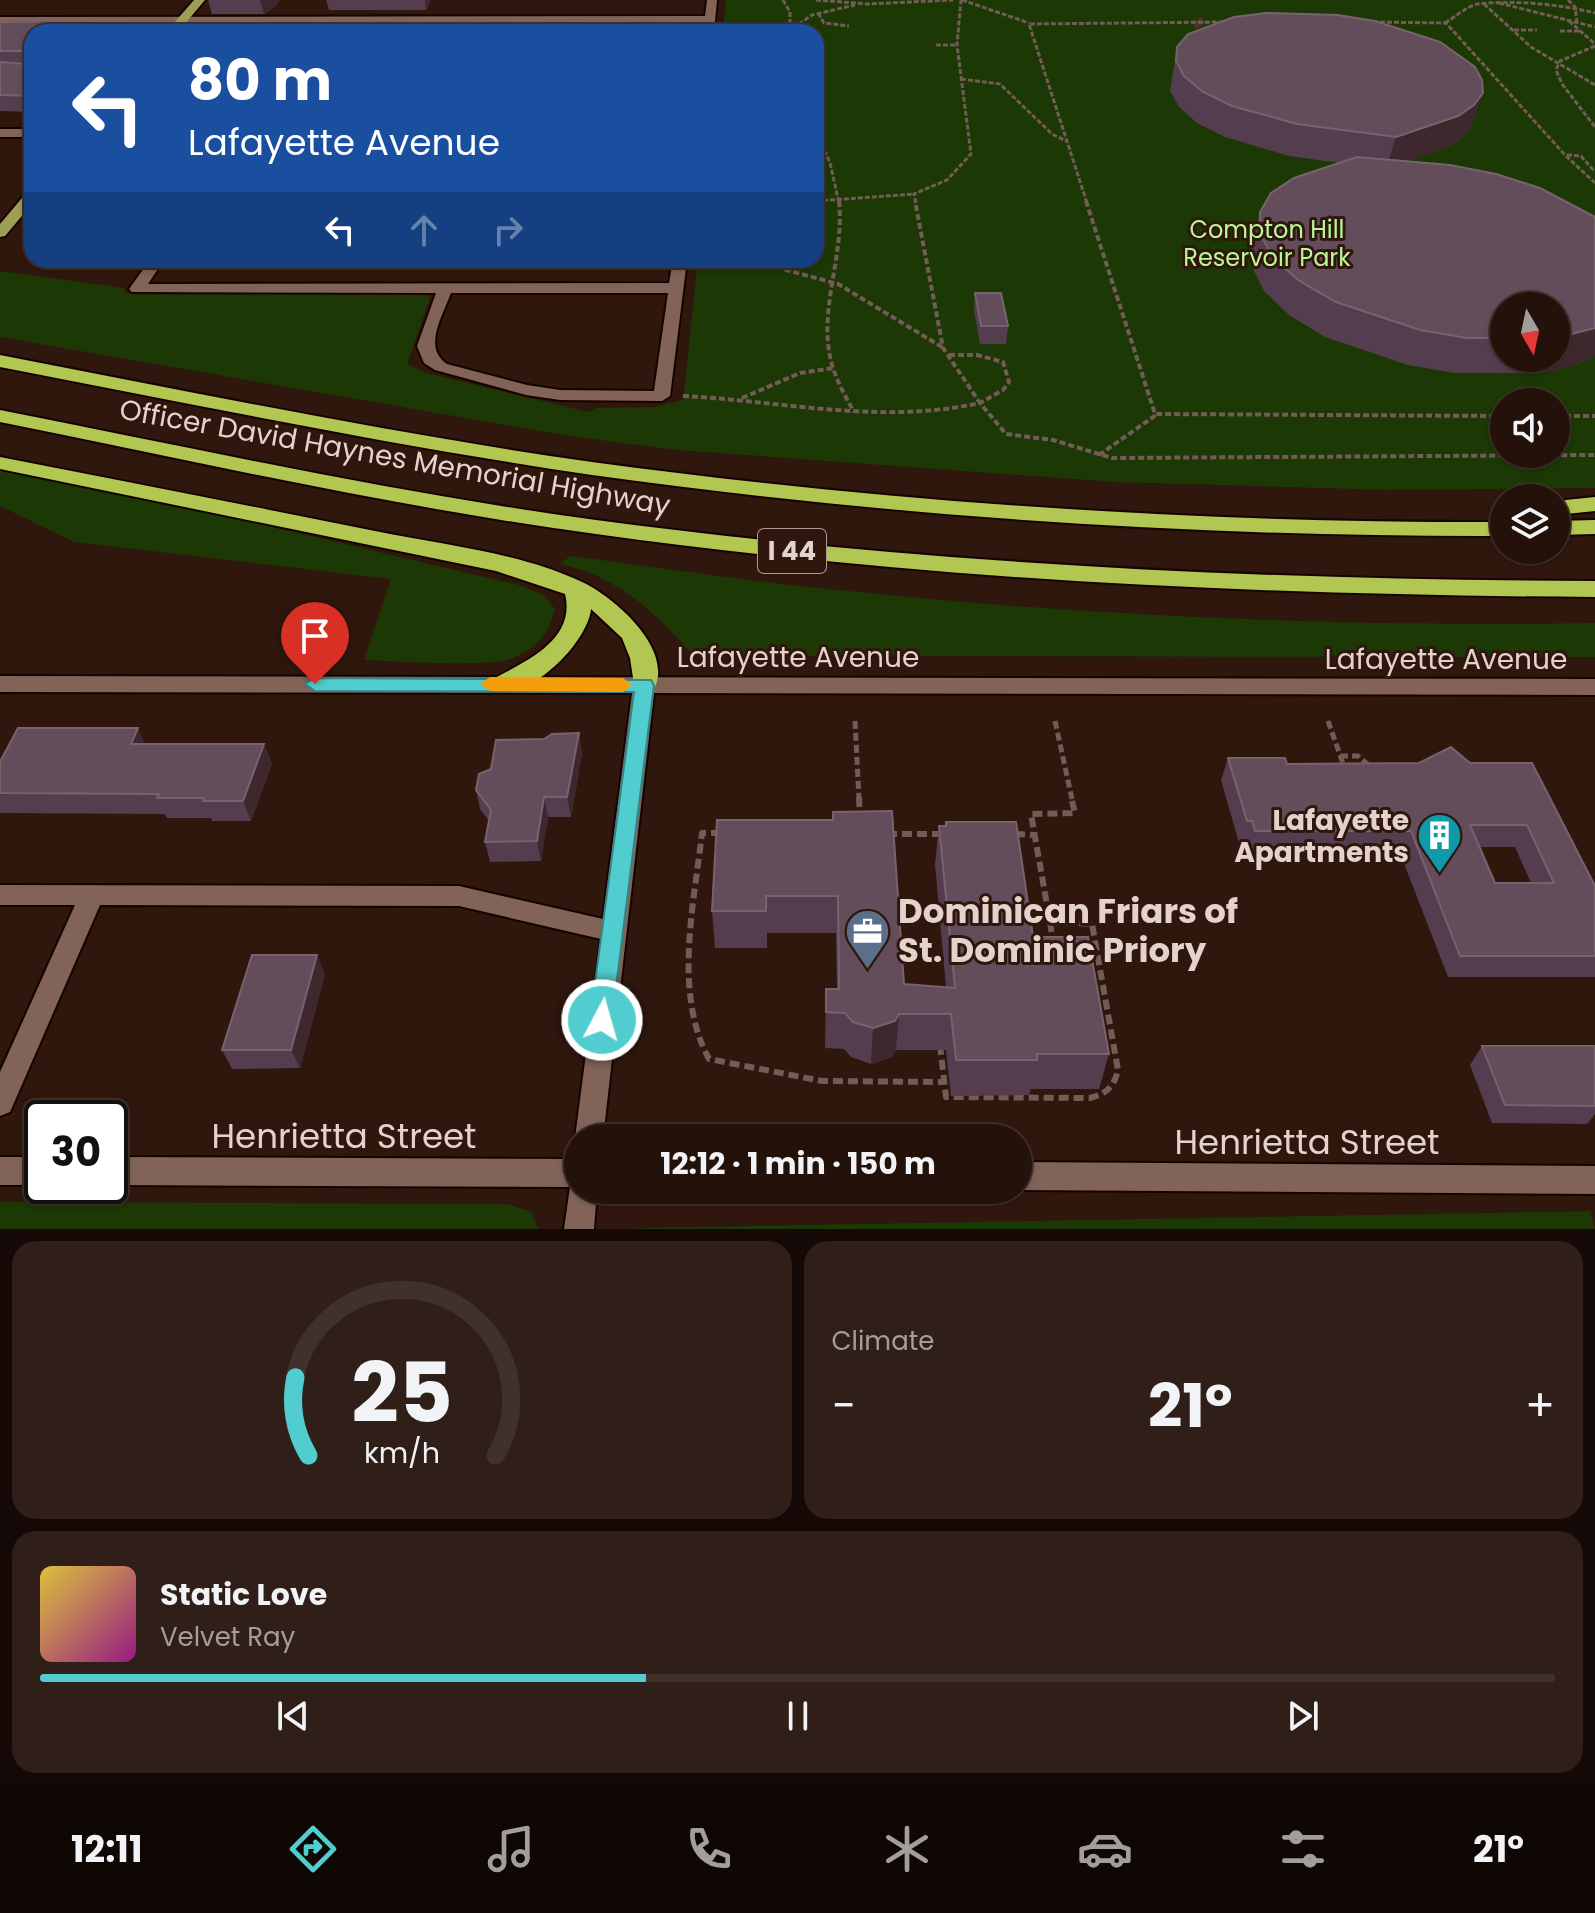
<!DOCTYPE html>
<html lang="en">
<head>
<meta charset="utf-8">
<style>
  body { margin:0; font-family:Poppins,sans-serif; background:#301f18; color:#f1f3f6; height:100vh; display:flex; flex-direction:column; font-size:30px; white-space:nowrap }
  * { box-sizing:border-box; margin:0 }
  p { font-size:26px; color:#a39d9c }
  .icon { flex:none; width:44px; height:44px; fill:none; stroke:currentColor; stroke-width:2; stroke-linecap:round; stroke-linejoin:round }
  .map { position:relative; height:1229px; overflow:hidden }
  .details { display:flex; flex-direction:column; gap:12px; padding:12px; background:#140906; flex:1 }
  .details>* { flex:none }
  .banner { position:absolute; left:24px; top:24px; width:800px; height:244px; border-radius:24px; box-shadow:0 2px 6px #0004,0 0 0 2px #41312b; background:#1a4fa0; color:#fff; overflow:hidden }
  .needle { width:52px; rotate:171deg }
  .buttons { position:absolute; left:1490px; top:292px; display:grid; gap:16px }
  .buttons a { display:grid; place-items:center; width:80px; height:80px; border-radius:50%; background:#24110a; box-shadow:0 2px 6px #0004,0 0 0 2px #41312b; font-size:40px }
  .speed { position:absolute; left:24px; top:1100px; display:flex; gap:16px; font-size:40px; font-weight:700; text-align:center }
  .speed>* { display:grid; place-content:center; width:104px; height:104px; border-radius:50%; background:#24110a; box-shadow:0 2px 6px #0004,0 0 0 2px #41312b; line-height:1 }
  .speed .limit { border:4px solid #111; border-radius:12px; background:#fff; color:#111 }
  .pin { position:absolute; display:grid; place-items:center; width:68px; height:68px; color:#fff; margin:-82px -34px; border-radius:50% 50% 50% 0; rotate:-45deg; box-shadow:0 0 8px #0007 }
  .pin .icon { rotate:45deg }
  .me { position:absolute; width:88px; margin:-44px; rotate:6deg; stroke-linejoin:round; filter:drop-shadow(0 0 6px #0008) }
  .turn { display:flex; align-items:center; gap:28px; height:168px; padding:0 32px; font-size:36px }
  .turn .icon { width:104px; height:104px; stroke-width:2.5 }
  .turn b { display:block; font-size:56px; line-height:68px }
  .lanes { display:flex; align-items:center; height:76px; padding:0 32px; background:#0003; justify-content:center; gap:40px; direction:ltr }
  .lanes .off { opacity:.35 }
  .big { font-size:60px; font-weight:700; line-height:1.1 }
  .details .tile { flex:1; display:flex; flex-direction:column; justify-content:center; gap:12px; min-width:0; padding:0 28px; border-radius:24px; background:#301f18 }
  .details .dial { align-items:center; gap:0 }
  .dial svg { height:208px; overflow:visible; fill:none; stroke:#41312b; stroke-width:7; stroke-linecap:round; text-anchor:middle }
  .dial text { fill:#f1f3f6; stroke:none }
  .song { display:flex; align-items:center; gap:24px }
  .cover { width:96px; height:96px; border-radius:12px; background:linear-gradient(135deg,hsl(50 70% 55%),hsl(310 70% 35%)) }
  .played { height:8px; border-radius:4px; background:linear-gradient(90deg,#52cdcf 40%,#41312b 40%) }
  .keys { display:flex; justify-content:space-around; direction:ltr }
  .heat { display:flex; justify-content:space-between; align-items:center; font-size:44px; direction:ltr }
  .details .tiles { flex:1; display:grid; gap:12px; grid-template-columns:1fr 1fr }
  .tile:last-child { grid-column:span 2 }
  .trip { position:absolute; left:564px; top:1124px; width:468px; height:80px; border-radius:40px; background:#24110a; box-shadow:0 2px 6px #0004,0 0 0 2px #41312b; font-weight:700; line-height:80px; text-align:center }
  .dock { display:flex; height:128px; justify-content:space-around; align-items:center; background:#0e0704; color:#a39d9c }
  .dock .icon { width:56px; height:56px }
  .dock .current { color:#52cdcf }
  .dock b { font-size:36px; color:#f1f3f6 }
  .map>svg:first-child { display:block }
  .green { fill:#1b3805; fill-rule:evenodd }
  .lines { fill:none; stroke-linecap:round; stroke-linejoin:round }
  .minor-tunnel { stroke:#4b332a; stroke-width:12; stroke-dasharray:12 6; stroke-linecap:butt }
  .minor-casing { stroke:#160300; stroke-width:4 }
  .major-casing { stroke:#160300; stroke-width:4 }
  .highway-casing { stroke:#160300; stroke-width:4 }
  .path-far3 { stroke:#735c55; stroke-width:3; stroke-dasharray:5 2; stroke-linecap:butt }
  .path-far2 { stroke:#735c55; stroke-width:4; stroke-dasharray:6 3; stroke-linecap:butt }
  .path-far1 { stroke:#735c55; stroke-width:5; stroke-dasharray:8 4; stroke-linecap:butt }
  .path { stroke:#735c55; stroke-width:6; stroke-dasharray:10 5; stroke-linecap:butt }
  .minor { fill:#816358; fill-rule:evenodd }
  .major { fill:#9e9f54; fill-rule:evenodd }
  .highway { fill:#b1c751; fill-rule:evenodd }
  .wall { fill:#543d4e; fill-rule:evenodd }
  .shaded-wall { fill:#3f272e }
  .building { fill:#634d5b; stroke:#78626d; stroke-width:2; fill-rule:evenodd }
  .route { fill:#52cdcf; stroke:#358587; stroke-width:2 }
  .slow { fill:#f59e0b }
  .labels { text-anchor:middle; stroke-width:6; stroke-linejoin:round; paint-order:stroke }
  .far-park-label { font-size:24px; fill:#b9f696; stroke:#30170e }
  .shield { fill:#30170e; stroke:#ae9a93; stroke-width:2 }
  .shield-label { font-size:26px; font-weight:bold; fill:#e4d2cc }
  .street-label { font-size:28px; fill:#e4d2cc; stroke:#30170e }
  .poi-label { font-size:28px; font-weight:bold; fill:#e4d2cc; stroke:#30170e; text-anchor:end }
  .near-poi-label { font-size:34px; font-weight:bold; fill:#e4d2cc; stroke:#30170e; text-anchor:start }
  .near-street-label { font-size:34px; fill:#e4d2cc; stroke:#30170e }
</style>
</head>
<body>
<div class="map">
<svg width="1595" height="1229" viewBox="0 0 1595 1229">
  <rect width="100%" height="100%" fill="#30170e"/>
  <!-- green -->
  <g class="green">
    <path d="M726 0H1595V488L1388 490 1115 482 677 450 569 436 0 337V271L125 288 124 293 426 294 430 298 407 364 426 373 588 412 596 408 655 407 683 400 698 260H816V32H723ZM1504 306H1556V358H1504ZM1504 402H1556V454H1504Z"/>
    <path d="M0 470 252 522 519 585 544 595 555 609C549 633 536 649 513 658 490 668 394 661 364 660L391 579 74 542 0 506Z"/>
    <path d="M570 556C656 567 742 580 828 589 1083 616 1339 627 1595 623V657L700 656 690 652C653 610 616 576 560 564Z"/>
    <polygon points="0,1202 507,1204 532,1212 538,1229 0,1229"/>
    <polygon points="1590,1211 1595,1229 637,1229 637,1228"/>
  </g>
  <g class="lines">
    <!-- minor-tunnel -->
    <polyline class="minor-tunnel" points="1197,20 1201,26"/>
    <defs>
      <g id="minor">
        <polygon points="707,0 717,0 714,32 702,32 704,22 0,23 0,17 705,16"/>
        <rect x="0" y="129" width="32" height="8"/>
        <path d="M150 260H164L148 284 669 283 673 260H687L670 396 662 401 560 400 526 395 435 370 424 363 417 346 436 293 132 292 129 289ZM451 293H668L654 391 560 390 527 385 447 364C422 348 443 315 451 293Z"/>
        <polygon points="0,676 1595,679 1595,695 654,693 603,1138 578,1138 578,1145 575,1138 601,939 459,906 100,905 10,1112 0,1116 0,1072 75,905 0,905 0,885 459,886 603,919 632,693 0,692"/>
        <rect x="0" y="1157" width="42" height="28"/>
        <polygon points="110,1157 578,1159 578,1190 597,1190 594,1229 564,1229 570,1187 110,1185"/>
        <polygon points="1018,1162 1595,1166 1595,1194 1018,1190"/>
      </g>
      <g id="major">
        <polygon points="194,0 205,0 178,32 166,32"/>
        <polygon points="32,191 32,204 5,236 0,237 0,224 27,192"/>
      </g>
      <g id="highway">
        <path d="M0 355C197 393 394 434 592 462 895 503 1199 523 1504 522V536C1199 537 895 517 592 475 394 446 197 405 0 367Z"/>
        <path d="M0 410C198 449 396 493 596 520 927 564 1261 580 1595 581V597C1261 595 927 580 596 534 395 507 198 462 0 422Z"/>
        <path d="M0 457C125 481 250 506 375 531 442 545 518 552 580 581 612 595 677 650 653 691H635L630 658 622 638 591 609C588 642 530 701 495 690L491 684 495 678C528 660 576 639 565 594L496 571 0 469Z"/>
        <polygon points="1595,497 1595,511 1556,515 1556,501"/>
        <polygon points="1595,520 1595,534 1556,535 1556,521"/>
      </g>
    </defs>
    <!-- minor casing -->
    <use href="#minor" class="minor-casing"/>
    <!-- major casing -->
    <use href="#major" class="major-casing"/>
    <!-- highway casing -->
    <use href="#highway" class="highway-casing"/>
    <!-- path-far3 -->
    <g class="path-far3">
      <polyline points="783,0 790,12 790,27"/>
      <polyline points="816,0 868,4 953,0"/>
      <polyline points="962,0 1029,23"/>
      <polyline points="1568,0 1575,7 1577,22"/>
      <polyline points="1499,3 1595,27"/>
      <polyline points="1484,4 1531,47 1595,85"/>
      <polyline points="818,13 824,23 849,26"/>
      <polyline points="1569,21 1595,44"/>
      <polyline points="1373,22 1446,23 1565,155 1595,183"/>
      <path d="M1445 23C1455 17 1466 7 1477 4 1513 0 1560 4 1595 13"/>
      <polyline points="1514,30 1537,30"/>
      <polyline points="1560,31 1579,31"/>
      <polyline points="787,32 812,15 855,5"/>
      <polyline points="936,45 957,45"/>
      <polyline points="1595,46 1560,61 1556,70 1562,84 1595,127"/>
      <polyline points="961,79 1000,84 1052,134 1066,141"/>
      <polyline points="816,131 830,163 839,203"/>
      <polyline points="1567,155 1581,156 1595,172"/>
      <polyline points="816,201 914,194"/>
      <polyline points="916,203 914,194 947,180 971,154 957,45 961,0"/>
      <polyline points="1087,203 1029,24 1223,22"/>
    </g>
    <!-- path-far2 -->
    <g class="path-far2">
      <path d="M839 201C845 255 818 309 831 361 836 380 845 396 854 412"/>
      <polyline points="1086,201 1155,414 1504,416"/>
      <polyline points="750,260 838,284 942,347"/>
      <polyline points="949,355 977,355 1003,362 1009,382 1003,390 980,403 1006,434 1053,440 1112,458 1595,455"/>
      <path d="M683 396C783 401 880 425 980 403L943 348 915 201"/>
      <polyline points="742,398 800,373 834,368"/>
      <polyline points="1556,416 1595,416"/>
      <polyline points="1099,455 1156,415"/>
    </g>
    <!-- path-far1 -->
    <g class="path-far1">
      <polyline points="855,721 859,799"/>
      <polyline points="1055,721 1072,799"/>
      <polyline points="1328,721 1345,769"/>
      <polyline points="1340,756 1358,756 1372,768"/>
    </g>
    <!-- path -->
    <g class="path">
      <polyline points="859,797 860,817"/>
      <path d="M721 833H702C694 904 673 993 709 1059L822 1081 944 1082"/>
      <polyline points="887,834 941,834"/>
      <polyline points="1015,834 1035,835"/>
      <polyline points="1050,922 1053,941"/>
      <path d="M940 1045 946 1097 1090 1098C1106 1094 1114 1087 1118 1070L1092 924 1050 922 1031 814 1075 813 1071 797"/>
    </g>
    <!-- minor -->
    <use href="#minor" class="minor"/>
    <!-- major -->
    <use href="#major" class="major"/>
    <!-- highway -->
    <use href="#highway" class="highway"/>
  </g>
  <!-- wall -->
  <g class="wall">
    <polygon points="208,0 280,0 276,6 264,14 212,14"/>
    <polygon points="326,0 431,0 426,10 329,10"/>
    <polygon points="68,21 71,29 123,29 124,32 32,32 32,112 0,111 0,22"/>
    <path d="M1177 47 1483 93 1472 124 1464 137 1448 147 1408 161 1595 217V356L1576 365 1541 373H1454L1408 365 1325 337 1289 315 1264 291 1252 267V245L1260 212 1340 163 1289 156 1225 137 1197 123 1179 107 1170 91ZM1504 306H1556V358H1504Z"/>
    <polygon points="975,293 1008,326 1006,344 980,344 974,311"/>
    <polygon points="579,733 582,753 571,817 548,817 541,861 490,862 485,842 489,821 480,809 476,790 491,769 544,739"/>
    <polygon points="146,744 264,744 272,764 251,821 212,821 211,818 167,818 165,814 0,813 0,762"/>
    <path d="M1451 747 1595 886V977H1448L1400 853H1248L1244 843H1239L1221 780 1228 758 1287 764 1419 763ZM1479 847H1515L1531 883H1495Z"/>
    <polygon points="833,820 904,984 946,988 935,864 939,826 945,826 946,822 1033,937 1109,1054 1099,1089 1031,1089 1029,1095 951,1096 946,1050 896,1050 892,1057 871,1064 851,1057 844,1049 825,1048 826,989 837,989 836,933 767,933 767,948 715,948 712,911"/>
    <polygon points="325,974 300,1068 232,1069 222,1050"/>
    <polygon points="1482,1046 1595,1046 1595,1114 1587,1124 1492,1123 1470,1065"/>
  </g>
  <!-- shaded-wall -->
  <g class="shaded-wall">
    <polygon points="260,0 280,0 276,6 264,14"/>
    <polygon points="425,0 431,0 426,10"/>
    <polygon points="68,21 72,32 62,29"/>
    <polygon points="1483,93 1472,124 1464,137 1448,147 1386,169 1396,137"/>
    <polygon points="1595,328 1595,356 1576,365 1541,373 1547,358 1556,358 1556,338"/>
    <polygon points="138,728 147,748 131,744"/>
    <polygon points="579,733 582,753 571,817 567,797"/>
    <polygon points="264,744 272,764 251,821 243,801"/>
    <polygon points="544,797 548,817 541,861 537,841"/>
    <polygon points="317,955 325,974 300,1068 291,1050"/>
    <polygon points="899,1014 896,1050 892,1057 871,1064 873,1028"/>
  </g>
  <!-- building -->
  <g class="building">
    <polygon points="1266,13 1338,15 1375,21 1440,42 1475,67 1482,80 1483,93 1474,105 1458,116 1396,137 1297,124 1232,106 1203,92 1184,76 1176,61 1177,47 1188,34 1234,17"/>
    <polygon points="68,21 62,29 123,29 120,32 32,32 32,96 0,95 0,62 26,64 28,51 0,51 0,22"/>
    <polygon points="1357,157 1450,165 1496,174 1540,188 1595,217 1595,328 1556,338 1556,306 1504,306 1504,338 1467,338 1420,330 1336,302 1298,280 1273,257 1260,234 1260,212 1271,193 1294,178"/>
    <polygon points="975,293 1001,293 1008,326 981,326"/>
    <polygon points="18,728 138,728 131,744 264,744 243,801 203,801 204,798 157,798 159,794 0,793 0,762"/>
    <polygon points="579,733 567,797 544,797 537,841 485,842 491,810 476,790 479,774 491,769 496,740 544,739 552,734"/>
    <path d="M1451 747 1470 763H1532L1595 886V956H1460L1411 831H1255L1252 821H1247L1228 758H1285L1287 764 1419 763ZM1470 825H1527L1554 883H1495Z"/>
    <polygon points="892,811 904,984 955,988 939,826 946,826 946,822 1016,822 1033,937 1088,937 1109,1054 1037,1054 1037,1060 956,1060 951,1014 899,1014 895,1021 873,1028 853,1022 845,1013 826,1012 826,989 839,989 838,896 766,896 766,911 712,911 717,820 833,820 833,812"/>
    <polygon points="252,955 317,955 291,1050 222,1050"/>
    <polygon points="1482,1046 1595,1046 1595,1106 1505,1105"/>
  </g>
  <!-- route -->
  <polygon class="route" points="315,678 651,680 654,685 611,1027 602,1030 594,1027 590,1020 634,692 315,691 305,684"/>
  <!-- slow -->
  <polygon class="slow" points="490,677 623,678 632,685 623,692 490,691 480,684"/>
  <!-- icons -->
  <defs>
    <symbol id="building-pin" viewBox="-11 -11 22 30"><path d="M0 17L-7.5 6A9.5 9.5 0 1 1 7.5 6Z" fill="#0f9aa8" stroke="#30170e"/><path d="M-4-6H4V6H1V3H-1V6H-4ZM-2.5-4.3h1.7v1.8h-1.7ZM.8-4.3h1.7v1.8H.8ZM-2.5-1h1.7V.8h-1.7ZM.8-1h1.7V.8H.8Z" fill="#fff"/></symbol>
    <symbol id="office-pin" viewBox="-11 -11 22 30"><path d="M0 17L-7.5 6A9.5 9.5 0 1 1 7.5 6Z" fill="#5c6f8a" stroke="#30170e"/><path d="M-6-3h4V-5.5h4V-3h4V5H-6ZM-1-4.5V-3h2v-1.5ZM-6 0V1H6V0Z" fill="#fff"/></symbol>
  </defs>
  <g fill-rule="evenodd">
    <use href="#building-pin" x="1414" y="810" width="51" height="69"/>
    <use href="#office-pin" x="842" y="906" width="51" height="69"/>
  </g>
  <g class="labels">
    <!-- far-park labels -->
    <g class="far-park-label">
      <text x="1267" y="238">Compton Hill<tspan x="1267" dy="28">Reservoir Park</tspan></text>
    </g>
    <!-- shield labels -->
    <rect class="shield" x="758" y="529" width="68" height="44" rx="6"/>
    <g class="shield-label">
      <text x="792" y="560">I 44</text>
    </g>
    <!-- street labels -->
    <g class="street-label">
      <text transform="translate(395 457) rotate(10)" y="10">Officer David Haynes Memorial Highway</text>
      <text x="798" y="667">Lafayette Avenue</text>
      <text x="1446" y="669">Lafayette Avenue</text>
    </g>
    <!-- poi labels -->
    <g class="poi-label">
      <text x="1409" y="830">Lafayette<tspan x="1409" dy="32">Apartments</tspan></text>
    </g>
    <!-- near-poi labels -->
    <g class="near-poi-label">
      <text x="898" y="923">Dominican Friars of<tspan x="898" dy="39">St. Dominic Priory</tspan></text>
    </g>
    <!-- near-street labels -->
    <g class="near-street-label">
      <text x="344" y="1148">Henrietta Street</text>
      <text x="1307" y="1154">Henrietta Street</text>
    </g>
  </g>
</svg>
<div class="buttons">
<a><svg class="needle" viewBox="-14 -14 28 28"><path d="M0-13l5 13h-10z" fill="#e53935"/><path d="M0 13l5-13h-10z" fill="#a39d9c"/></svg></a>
<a><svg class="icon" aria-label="sound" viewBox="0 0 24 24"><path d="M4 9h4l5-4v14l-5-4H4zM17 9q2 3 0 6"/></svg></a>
<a><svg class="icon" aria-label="layers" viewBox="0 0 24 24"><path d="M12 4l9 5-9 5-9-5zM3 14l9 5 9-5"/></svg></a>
</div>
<div class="speed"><div class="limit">30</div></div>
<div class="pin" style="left:315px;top:684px;background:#d93025"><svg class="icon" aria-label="arrive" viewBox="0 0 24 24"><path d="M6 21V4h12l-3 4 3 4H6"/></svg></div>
<svg class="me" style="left:602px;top:1020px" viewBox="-20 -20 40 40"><circle r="17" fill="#52cdcf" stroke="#fff" stroke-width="3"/><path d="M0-11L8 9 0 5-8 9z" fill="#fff"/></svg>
<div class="trip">12:12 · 1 min · 150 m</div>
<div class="banner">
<div class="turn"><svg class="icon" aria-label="left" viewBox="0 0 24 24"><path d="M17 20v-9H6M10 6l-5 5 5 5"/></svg><div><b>80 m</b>Lafayette Avenue</div></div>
<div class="lanes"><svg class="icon" aria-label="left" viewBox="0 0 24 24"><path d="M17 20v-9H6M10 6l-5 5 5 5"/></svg><svg class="icon off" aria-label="ahead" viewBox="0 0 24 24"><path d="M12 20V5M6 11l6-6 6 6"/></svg><svg class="icon off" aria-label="right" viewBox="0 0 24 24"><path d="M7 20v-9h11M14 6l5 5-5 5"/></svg></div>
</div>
</div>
<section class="details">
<div class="tiles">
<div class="tile dial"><svg viewBox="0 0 100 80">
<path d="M14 69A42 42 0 1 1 86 69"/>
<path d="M14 69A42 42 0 0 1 9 39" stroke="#52cdcf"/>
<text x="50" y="56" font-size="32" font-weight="700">25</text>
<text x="50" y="72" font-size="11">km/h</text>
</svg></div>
<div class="tile"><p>Climate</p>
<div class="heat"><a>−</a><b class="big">21°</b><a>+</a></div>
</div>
<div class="tile">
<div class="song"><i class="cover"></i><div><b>Static Love</b><p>Velvet Ray</p></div></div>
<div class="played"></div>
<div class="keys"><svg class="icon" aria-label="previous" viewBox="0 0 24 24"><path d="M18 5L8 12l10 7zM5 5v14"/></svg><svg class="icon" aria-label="pause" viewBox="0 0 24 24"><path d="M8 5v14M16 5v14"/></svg><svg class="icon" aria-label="next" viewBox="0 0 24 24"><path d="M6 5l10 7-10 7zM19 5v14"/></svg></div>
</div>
</div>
</section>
<nav class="dock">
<b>12:11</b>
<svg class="icon current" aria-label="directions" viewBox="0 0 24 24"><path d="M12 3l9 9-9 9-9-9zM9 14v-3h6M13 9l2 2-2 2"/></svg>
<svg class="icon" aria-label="music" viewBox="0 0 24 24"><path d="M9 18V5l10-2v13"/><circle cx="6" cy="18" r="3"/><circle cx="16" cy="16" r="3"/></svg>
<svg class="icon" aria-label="phone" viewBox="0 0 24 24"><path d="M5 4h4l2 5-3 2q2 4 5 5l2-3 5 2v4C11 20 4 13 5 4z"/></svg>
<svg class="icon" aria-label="climate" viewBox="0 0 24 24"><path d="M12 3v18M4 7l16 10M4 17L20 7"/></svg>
<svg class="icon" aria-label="car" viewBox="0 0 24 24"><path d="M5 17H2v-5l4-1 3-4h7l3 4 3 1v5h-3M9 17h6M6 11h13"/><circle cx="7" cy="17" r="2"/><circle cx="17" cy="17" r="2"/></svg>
<svg class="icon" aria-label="filters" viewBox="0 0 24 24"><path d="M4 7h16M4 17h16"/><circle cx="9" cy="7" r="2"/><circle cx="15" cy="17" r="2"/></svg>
<b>21°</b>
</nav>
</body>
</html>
